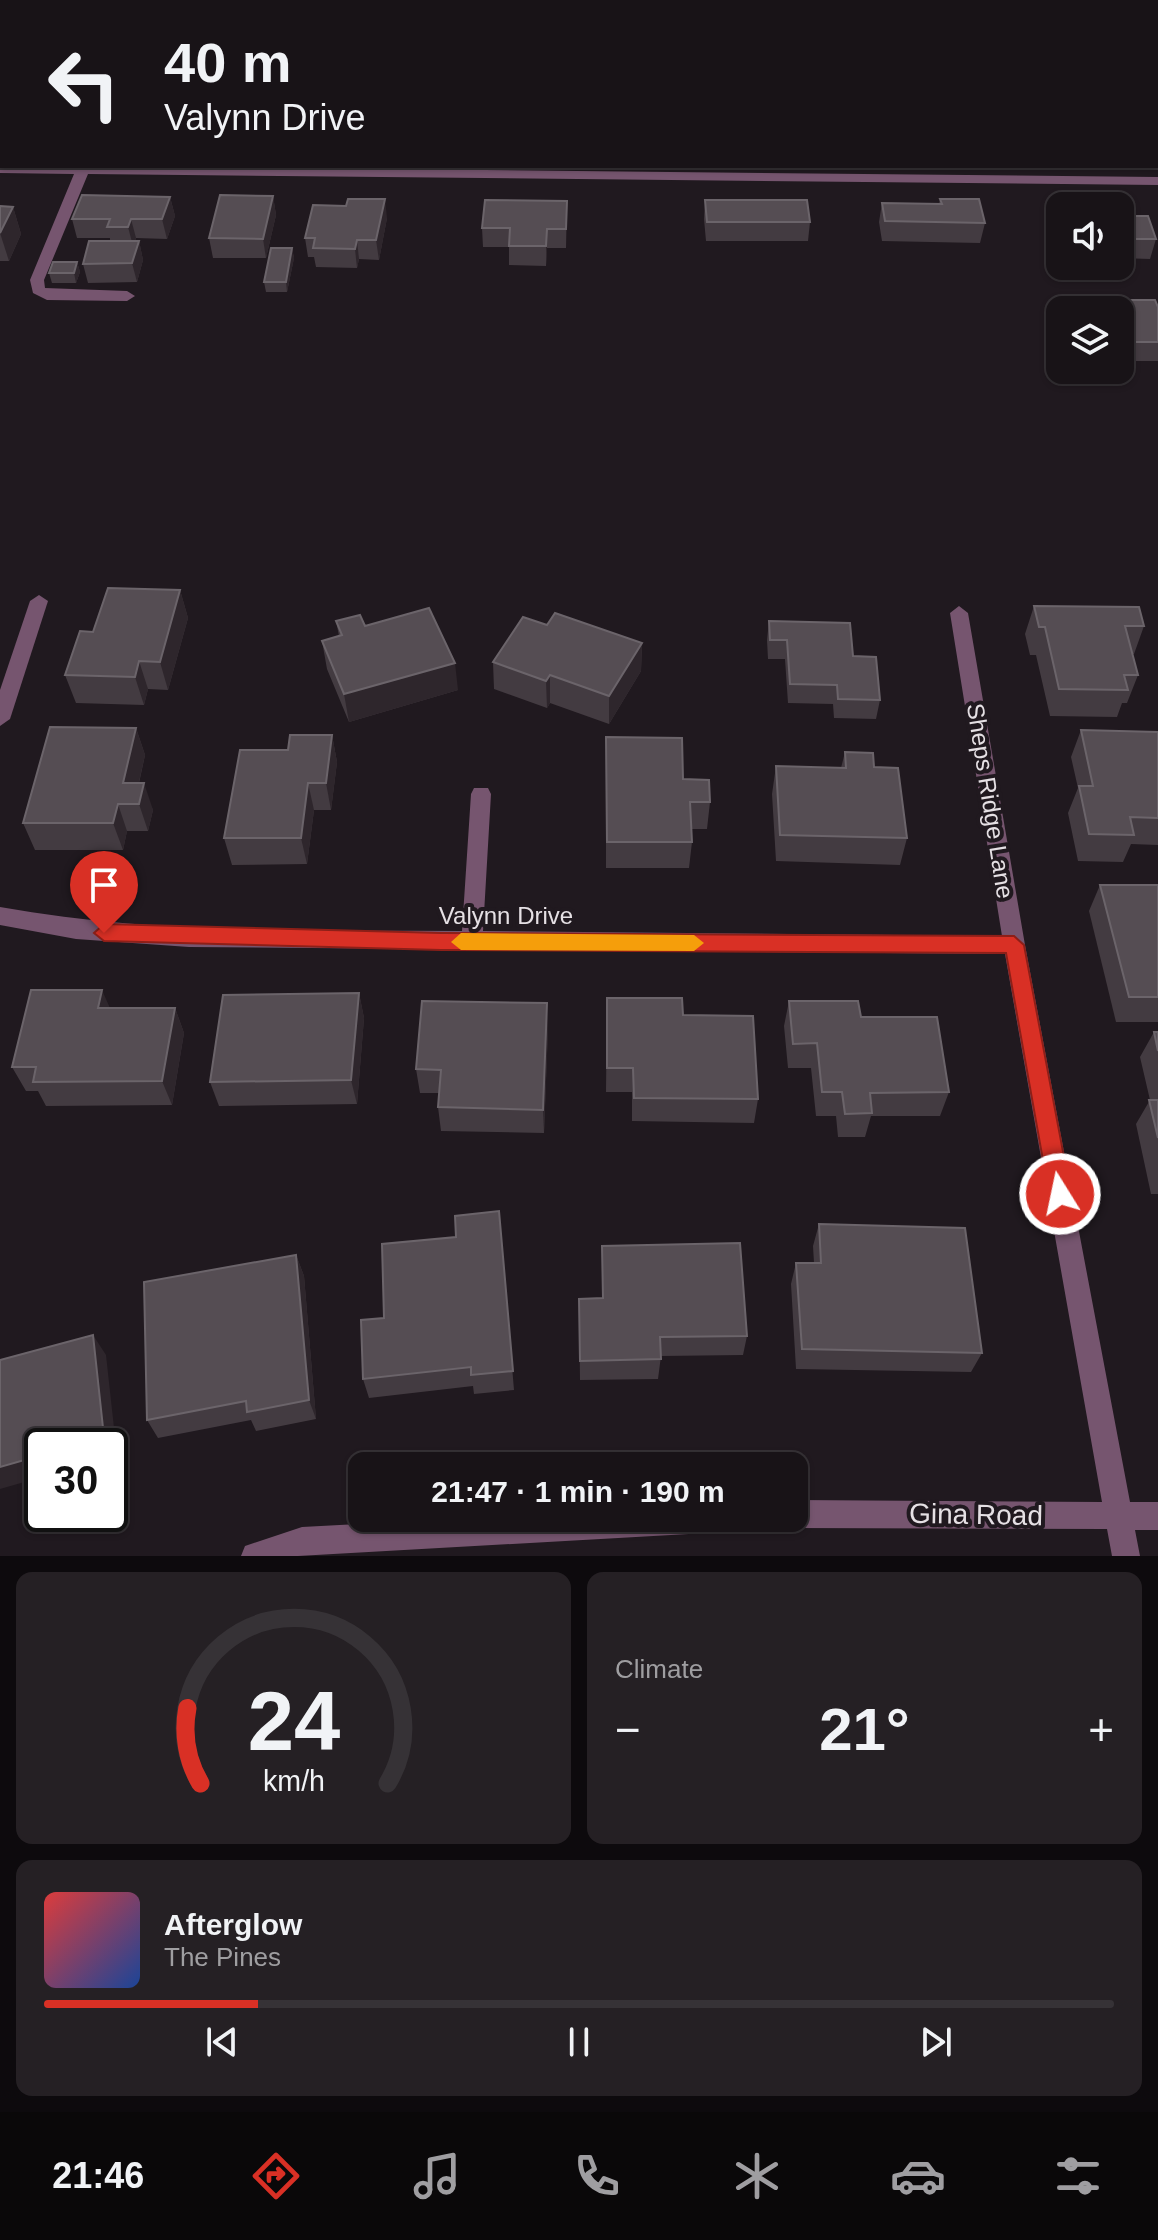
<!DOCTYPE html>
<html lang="en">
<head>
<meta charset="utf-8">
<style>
  body { margin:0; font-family:Helvetica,sans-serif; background:#252024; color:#f1f3f6; height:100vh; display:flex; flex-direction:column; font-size:30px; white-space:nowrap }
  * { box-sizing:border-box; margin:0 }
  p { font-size:26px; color:#9f9ea1 }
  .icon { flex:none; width:44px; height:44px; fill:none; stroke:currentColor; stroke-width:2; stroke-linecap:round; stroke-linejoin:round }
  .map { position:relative; height:1556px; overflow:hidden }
  .details { display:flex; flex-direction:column; gap:16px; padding:16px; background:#0d0a0d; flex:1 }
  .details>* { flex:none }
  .guide { position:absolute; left:0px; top:0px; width:1158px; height:168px; box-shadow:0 2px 6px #0004,0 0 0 2px #363236; background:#181317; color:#f1f3f6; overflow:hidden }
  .buttons { position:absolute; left:1046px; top:192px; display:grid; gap:16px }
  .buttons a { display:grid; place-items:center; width:88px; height:88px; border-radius:16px; background:#181317; box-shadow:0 2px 6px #0004,0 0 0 2px #363236; font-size:40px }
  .speed { position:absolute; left:24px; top:1428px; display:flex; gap:16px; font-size:40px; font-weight:700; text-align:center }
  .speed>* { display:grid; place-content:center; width:104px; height:104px; border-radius:50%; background:#181317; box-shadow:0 2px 6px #0004,0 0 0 2px #363236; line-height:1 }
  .speed .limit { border:4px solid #111; border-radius:12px; background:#fff; color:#111 }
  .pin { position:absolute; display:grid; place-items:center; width:68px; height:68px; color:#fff; margin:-82px -34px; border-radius:50% 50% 50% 0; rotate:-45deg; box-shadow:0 0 8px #0007 }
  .pin .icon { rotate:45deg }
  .me { position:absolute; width:88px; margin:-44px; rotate:350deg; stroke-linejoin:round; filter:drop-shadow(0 0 6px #0008) }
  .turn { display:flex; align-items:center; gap:28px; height:168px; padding:0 32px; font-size:36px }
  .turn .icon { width:104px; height:104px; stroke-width:2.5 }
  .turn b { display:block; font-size:56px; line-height:68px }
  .big { font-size:60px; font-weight:600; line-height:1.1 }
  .details .tile { flex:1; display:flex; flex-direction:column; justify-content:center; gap:12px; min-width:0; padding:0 28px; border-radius:16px; background:#252024 }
  .details .dial { align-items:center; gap:0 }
  .dial svg { height:208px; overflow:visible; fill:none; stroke:#363236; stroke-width:7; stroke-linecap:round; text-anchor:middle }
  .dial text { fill:#f1f3f6; stroke:none }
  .song { display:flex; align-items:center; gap:24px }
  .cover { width:96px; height:96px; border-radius:12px; background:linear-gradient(135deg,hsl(0 70% 55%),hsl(220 70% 35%)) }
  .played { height:8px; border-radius:4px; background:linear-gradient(90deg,#d93025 20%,#363236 20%) }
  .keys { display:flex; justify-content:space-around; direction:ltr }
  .heat { display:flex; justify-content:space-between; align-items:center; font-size:44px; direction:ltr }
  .details .tiles { flex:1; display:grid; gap:16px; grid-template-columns:1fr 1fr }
  .tile:last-child { grid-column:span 2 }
  .trip { position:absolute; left:348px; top:1452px; width:460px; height:80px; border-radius:16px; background:#181317; box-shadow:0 2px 6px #0004,0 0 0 2px #363236; font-weight:600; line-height:80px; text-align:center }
  .tab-bar { display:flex; height:128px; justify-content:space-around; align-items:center; background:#0a0809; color:#9f9ea1 }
  .tab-bar .icon { width:56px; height:56px }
  .tab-bar .selected { color:#d93025 }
  .tab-bar b { font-size:36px; color:#f1f3f6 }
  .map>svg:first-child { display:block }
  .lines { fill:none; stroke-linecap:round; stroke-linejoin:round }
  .minor { fill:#76556f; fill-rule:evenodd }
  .wall { fill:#433b41 }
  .shaded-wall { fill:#2e262c }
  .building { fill:#554d53; stroke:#6b646a; stroke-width:2 }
  .route { fill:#d93025; stroke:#8d1f18; stroke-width:2 }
  .slow { fill:#f59e0b }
  .labels { text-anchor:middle; stroke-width:8; stroke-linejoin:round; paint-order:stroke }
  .street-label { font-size:24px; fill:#e5e0e4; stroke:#20191f }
  .near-street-label { font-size:28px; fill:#e5e0e4; stroke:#20191f }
</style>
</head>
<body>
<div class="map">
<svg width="1158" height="1556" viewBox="0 0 1158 1556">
  <rect width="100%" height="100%" fill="#20191f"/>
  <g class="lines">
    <!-- minor -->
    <g class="minor">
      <polygon points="1007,0 1019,0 1020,2 1008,2"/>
      <polygon points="0,165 1158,177 1158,185 88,174 44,280 45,288 127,291 135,296 127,301 47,300 33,293 30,280 74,174 0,173"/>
      <polygon points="39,595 48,601 10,719 0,726 0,690 30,601"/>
      <path d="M959 606 968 613 1025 945 1130 1502H1158V1530H1135L1140 1556H1112L1107 1529 794 1528 784 1524 782 1518H794V1500L1102 1502 1005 954 189 947 76 939 0 925V907C153 935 307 930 462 931L471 794 474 788H488L491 794 483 931 1002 936 950 613Z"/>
      <polygon points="471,1518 738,1518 734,1528 724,1532 298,1556 241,1556 245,1546 302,1527"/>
    </g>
  </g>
  <!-- wall -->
  <g class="wall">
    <polygon points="273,196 276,215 266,258 213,258 209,238"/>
    <polygon points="170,197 175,216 167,239 136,238 135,241 139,241 143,260 137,282 88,283 83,264 110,241 110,238 77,238 72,219"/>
    <polygon points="940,199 985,223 980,243 882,241 879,222 882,203 939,204"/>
    <polygon points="705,200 810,222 808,241 706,241 704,219"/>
    <polygon points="567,201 566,248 547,248 546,266 509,265 509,247 483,247 482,228"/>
    <polygon points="0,206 13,207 21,234 9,261 0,261"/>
    <polygon points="1054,215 1060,215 1060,266 1095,266 1094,268 1058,268 1049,234"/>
    <polygon points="1120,216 1156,239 1150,259 1120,258"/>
    <polygon points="387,218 379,260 359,259 357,268 316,267 314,257 308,257 305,238"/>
    <polygon points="292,248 294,258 287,292 266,292 264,282"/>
    <polygon points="77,262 80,272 76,283 52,283 49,273"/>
    <polygon points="1103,300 1158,307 1158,361 1120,361 1120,310 1100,310"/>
    <polygon points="180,590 188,618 168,690 148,689 144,705 76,703 65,675 93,632"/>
    <polygon points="1034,606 1144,626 1134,654 1132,654 1138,675 1127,703 1122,703 1117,717 1050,716 1036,655 1030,655 1025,634"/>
    <polygon points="336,621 365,626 458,690 349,722 327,669 322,641 339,636"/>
    <polygon points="769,621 853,656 880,700 876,719 834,718 833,704 788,703 785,659 768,659 767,640"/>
    <polygon points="547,625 642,643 641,671 609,724 550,703 547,708 494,689 493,662"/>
    <polygon points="136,728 145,755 139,783 153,810 148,831 127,831 123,850 35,850 23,823"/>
    <polygon points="1081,730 1158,734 1158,845 1131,844 1123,862 1078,861 1068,813 1078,788 1071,757"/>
    <polygon points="332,735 337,762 331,810 314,810 307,864 232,865 224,838 288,750"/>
    <polygon points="606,737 683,779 710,802 707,829 691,829 692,842 689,868 606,868"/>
    <polygon points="845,752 874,767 907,838 900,865 776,861 772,794 776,766 841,768"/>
    <polygon points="1100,885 1158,885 1158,1022 1116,1022 1089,911"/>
    <polygon points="359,993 364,1018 357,1104 219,1106 210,1082"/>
    <polygon points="607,998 683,1015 758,1099 754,1123 632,1121 632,1092 606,1092"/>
    <polygon points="789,1001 861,1017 949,1092 940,1116 871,1116 865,1137 838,1137 836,1116 816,1116 811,1068 788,1068 784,1026"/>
    <polygon points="110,1008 175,1008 184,1033 172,1105 46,1106 38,1091 26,1091 12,1067"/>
    <polygon points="548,1028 544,1133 441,1131 438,1107 439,1093 420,1093 416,1069"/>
    <polygon points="1154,1032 1158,1032 1158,1194 1151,1194 1136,1124 1150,1100 1140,1057"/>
    <polygon points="499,1211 514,1390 474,1394 473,1386 369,1398 363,1379 384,1318 456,1237"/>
    <polygon points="819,1224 982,1353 971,1372 796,1369 791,1284 796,1263 814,1263 813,1246"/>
    <polygon points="602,1246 747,1336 743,1355 661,1356 658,1379 580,1380 579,1299 602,1298"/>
    <polygon points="296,1255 304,1276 316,1419 256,1431 251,1420 158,1438 147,1420"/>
  </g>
  <!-- shaded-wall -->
  <g class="shaded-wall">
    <polygon points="273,196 276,215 266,258 263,239"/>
    <polygon points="170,197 175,216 167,239 162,219"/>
    <polygon points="385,199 387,218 379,260 376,240"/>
    <polygon points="13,207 21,234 9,261 0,233"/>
    <polygon points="131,219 136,238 133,246 128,227"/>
    <polygon points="547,229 547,248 546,266 546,246"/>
    <polygon points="357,240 359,259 357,268 355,249"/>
    <polygon points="139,241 143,260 137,282 132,263"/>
    <polygon points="292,248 294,258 287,292 286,282"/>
    <polygon points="77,262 80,272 76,283 74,273"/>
    <polygon points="180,590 188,618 168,690 160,662"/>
    <polygon points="642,643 641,671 609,724 609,696"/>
    <polygon points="139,661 148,689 144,705 135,677"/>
    <polygon points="455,663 458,690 349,722 344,694"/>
    <polygon points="550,675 550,703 547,708 546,681"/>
    <polygon points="136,728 145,755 134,804 123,783"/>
    <polygon points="332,735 337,762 331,810 326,783"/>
    <polygon points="144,783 153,810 148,831 139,804"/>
    <polygon points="308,783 314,810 307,864 301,838"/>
    <polygon points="118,804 127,831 123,850 113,823"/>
    <polygon points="102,990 113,1015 98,1008"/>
    <polygon points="359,993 364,1018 357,1104 351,1080"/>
    <polygon points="547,1003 548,1028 544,1133 543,1110"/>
    <polygon points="175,1008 184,1033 172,1105 162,1081"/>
    <polygon points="296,1255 304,1276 316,1419 309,1400"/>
    <polygon points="93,1335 106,1355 117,1455 110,1457 110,1446 73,1446"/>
    <polygon points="42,1455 42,1477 0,1489 0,1467"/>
  </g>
  <!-- building -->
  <g class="building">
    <polygon points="70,0 122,0 121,2 69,2"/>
    <polygon points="82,195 170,197 162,219 131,219 128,227 107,227 110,219 72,219"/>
    <polygon points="220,195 273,196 263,239 209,238"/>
    <polygon points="348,199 385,199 376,240 357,240 355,249 313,248 315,238 305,238 313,205 346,206"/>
    <polygon points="940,199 979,199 985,223 885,221 882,203 942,204"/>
    <polygon points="485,200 567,201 566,229 547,229 546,246 509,246 510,228 482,228"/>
    <polygon points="705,200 807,200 810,222 707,222"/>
    <polygon points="0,206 13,207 0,233"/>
    <polygon points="1054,215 1060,215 1060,236"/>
    <polygon points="1120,216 1148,216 1156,239 1120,239"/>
    <polygon points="89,241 139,241 132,263 83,264"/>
    <polygon points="271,248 292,248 286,282 264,282"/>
    <polygon points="53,262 77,262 74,273 49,273"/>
    <polygon points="1103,300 1155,300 1158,307 1158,342 1120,342 1120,310 1106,310"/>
    <polygon points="108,588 180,590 160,662 139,661 135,677 65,675 80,631 93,632"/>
    <polygon points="1034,606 1139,607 1144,626 1125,626 1138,675 1124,675 1128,690 1059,689 1045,627 1039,627"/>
    <polygon points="429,608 455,663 344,694 322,641 342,635 336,621 360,615 365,626"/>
    <polygon points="555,613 642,643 609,696 550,675 546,681 493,662 523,617 547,625"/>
    <polygon points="769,621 850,623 853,656 876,657 880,700 838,699 837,685 790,684 787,640 770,640"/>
    <polygon points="50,727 136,728 123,783 144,783 139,804 118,804 113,823 23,823"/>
    <polygon points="1081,730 1158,732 1158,818 1130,817 1134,835 1089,834 1079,786 1093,786"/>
    <polygon points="290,735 332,735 326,783 308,783 301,838 224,838 240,750 288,750"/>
    <polygon points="606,737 682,738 683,779 709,780 710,802 690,802 692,842 607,842"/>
    <polygon points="845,752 873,753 874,767 898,768 907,838 780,835 776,766 846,768"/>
    <polygon points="1100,885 1158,885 1158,997 1129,997"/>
    <polygon points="31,990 102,990 98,1008 175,1008 162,1081 33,1082 36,1067 12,1067"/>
    <polygon points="359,993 351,1080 210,1082 223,995"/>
    <polygon points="607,998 682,998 683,1015 753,1016 758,1099 634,1098 633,1068 607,1068"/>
    <polygon points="422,1001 547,1003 543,1110 438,1107 441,1070 416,1069"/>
    <polygon points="789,1001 858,1001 861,1017 937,1017 949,1092 870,1093 872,1113 845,1114 842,1092 822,1092 817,1043 793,1044"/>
    <polygon points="1154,1032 1158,1032 1158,1051"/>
    <polygon points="1149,1100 1158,1100 1158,1138"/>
    <polygon points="499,1211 513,1371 471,1375 471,1367 363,1379 361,1320 384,1318 382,1244 456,1237 455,1216"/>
    <polygon points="819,1224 965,1228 982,1353 802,1349 796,1263 821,1263"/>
    <polygon points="740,1243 747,1336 660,1337 661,1359 580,1361 579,1299 603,1298 602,1246"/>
    <polygon points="296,1255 309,1400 247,1412 246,1401 147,1420 144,1282"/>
    <polygon points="93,1335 104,1437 73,1446 42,1446 42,1455 0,1467 0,1360"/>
  </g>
  <!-- route -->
  <polygon class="route" points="104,924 441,933 1014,936 1024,945 1071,1194 1068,1201 1060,1204 1052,1201 1049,1194 1006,953 441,950 104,941 94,933"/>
  <!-- slow -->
  <polygon class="slow" points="461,933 694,935 704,943 694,951 461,950 451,942"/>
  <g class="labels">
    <!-- street labels -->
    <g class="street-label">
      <text transform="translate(990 801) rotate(81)" y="8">Sheps Ridge Lane</text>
      <text x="506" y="924">Valynn Drive</text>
    </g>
    <!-- near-street labels -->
    <g class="near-street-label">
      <text transform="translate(976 1514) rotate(1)" y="10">Gina Road</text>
    </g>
  </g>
</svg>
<div class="buttons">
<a><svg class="icon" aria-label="sound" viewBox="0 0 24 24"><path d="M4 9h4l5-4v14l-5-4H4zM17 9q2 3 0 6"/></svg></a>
<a><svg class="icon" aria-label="layers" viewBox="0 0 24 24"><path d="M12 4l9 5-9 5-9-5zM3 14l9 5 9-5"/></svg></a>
</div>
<div class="speed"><div class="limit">30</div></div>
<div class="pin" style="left:104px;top:933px;background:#d93025"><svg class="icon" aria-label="arrive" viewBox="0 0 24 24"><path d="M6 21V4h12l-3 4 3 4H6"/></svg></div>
<svg class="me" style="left:1060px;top:1194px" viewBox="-20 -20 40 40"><circle r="17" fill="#d93025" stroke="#fff" stroke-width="3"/><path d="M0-11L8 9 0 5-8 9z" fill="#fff"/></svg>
<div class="trip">21:47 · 1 min · 190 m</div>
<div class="guide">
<div class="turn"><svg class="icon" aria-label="left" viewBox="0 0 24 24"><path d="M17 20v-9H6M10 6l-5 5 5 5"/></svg><div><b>40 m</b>Valynn Drive</div></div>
</div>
</div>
<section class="details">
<div class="tiles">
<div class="tile dial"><svg viewBox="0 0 100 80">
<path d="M14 69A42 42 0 1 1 86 69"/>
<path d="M14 69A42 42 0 0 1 9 40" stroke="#d93025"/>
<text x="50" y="56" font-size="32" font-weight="700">24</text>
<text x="50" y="72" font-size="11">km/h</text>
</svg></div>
<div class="tile"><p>Climate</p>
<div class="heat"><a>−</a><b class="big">21°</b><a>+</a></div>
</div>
<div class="tile">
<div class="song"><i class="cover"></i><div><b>Afterglow</b><p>The Pines</p></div></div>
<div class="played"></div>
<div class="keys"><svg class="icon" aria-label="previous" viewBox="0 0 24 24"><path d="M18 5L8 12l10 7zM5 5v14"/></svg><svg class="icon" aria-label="pause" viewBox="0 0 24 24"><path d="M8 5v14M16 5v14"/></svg><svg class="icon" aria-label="next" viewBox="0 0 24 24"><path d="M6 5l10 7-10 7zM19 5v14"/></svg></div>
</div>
</div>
</section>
<nav class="tab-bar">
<b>21:46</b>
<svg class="icon selected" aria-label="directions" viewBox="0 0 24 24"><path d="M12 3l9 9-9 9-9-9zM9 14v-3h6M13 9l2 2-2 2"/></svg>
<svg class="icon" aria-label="music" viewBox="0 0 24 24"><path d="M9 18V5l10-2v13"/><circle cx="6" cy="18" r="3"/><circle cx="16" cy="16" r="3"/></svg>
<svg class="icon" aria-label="phone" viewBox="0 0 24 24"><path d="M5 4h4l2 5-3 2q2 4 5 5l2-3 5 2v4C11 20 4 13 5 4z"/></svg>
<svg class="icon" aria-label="climate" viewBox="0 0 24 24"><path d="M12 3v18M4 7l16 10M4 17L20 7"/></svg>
<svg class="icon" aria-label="car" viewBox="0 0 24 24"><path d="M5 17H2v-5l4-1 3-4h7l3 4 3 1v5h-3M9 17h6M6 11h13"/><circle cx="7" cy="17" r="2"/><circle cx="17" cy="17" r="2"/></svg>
<svg class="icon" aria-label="filters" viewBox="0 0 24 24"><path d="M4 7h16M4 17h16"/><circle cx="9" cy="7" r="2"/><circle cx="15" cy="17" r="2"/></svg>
</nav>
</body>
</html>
